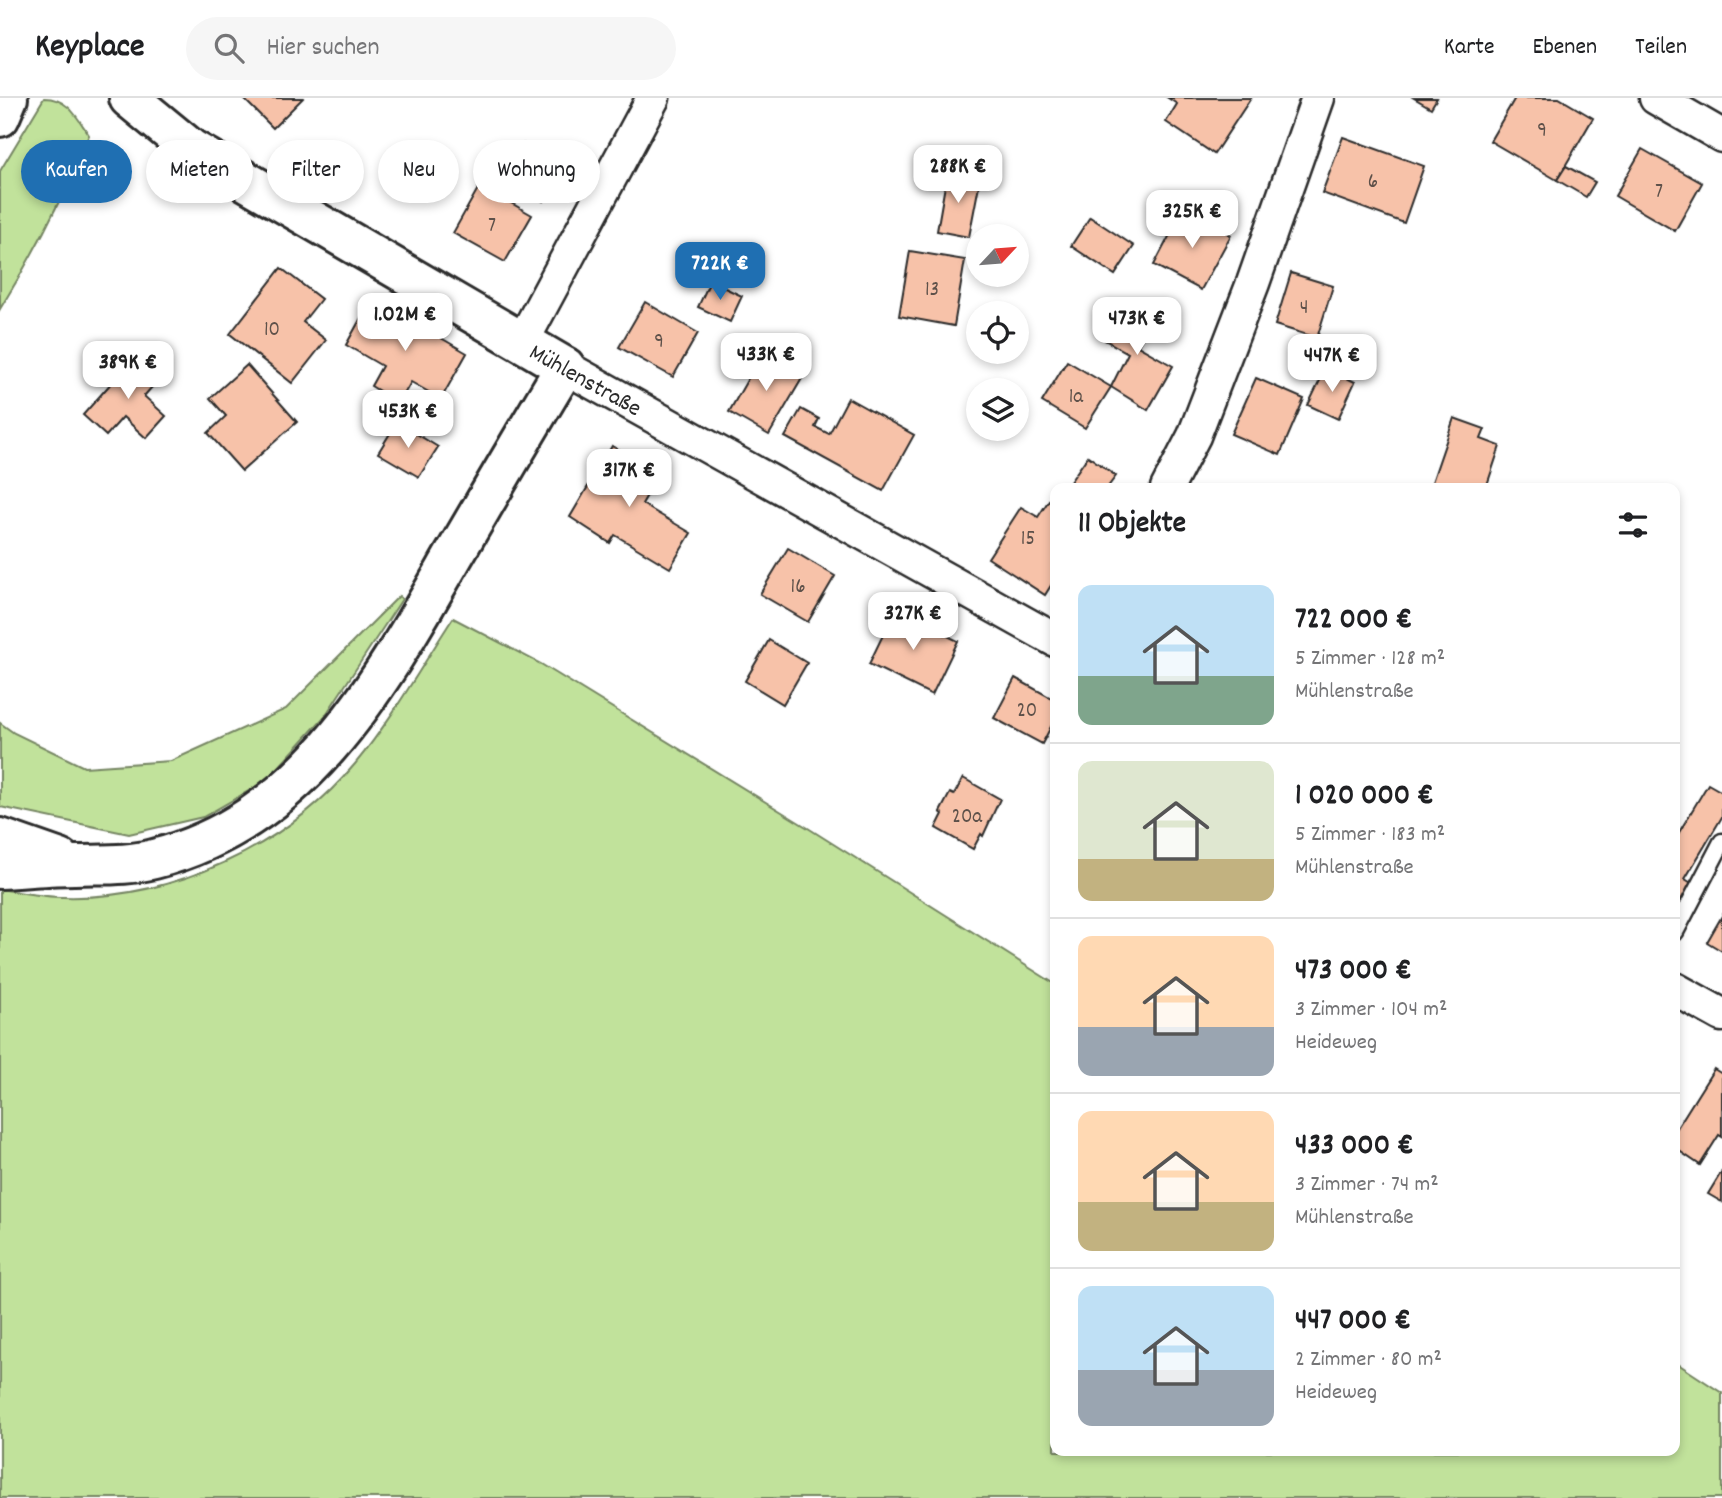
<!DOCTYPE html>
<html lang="de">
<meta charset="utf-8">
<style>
body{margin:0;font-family:Dekko,sans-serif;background:#f6f6f6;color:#202124;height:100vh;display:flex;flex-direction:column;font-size:26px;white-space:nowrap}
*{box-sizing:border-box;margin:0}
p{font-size:23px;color:#757577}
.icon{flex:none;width:38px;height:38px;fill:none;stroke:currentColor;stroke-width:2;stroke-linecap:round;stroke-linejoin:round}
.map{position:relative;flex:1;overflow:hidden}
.drawer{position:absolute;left:1050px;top:385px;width:630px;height:973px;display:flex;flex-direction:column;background:#fff;border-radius:14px;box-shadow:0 4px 10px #0003}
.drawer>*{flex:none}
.hud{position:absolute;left:21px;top:42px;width:665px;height:63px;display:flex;gap:14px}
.needle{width:46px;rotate:64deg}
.controls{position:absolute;left:966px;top:126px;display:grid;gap:14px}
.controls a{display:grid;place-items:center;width:63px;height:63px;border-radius:50%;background:#fff;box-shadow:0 4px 10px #0003;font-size:35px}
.price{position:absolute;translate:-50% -60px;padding:0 16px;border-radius:14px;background:#fff;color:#222;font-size:23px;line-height:46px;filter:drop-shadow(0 2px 4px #0008)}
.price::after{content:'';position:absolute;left:50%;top:42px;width:21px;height:16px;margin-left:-10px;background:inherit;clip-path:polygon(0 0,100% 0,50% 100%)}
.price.selected{background:#1f6fb2;color:#fff}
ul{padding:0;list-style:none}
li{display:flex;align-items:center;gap:21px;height:175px;padding:0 28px}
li+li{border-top:2px solid #e0e0e0}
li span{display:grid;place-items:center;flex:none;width:196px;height:140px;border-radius:14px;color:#555}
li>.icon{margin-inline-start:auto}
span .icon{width:84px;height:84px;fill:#fffc;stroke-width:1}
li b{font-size:30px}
h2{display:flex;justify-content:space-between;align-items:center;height:84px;padding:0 28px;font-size:30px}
.chip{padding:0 24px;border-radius:32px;background:#fff;box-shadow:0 4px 10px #0003;font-size:24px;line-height:63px}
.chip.selected{background:#1f6fb2;color:#fff}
header{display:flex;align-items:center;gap:42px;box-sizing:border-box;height:98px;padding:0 35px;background:#fff;border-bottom:2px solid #e0e0e0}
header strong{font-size:33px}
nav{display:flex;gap:38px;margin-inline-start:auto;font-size:24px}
.search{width:490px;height:63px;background:#f6f6f6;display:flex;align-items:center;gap:18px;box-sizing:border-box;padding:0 24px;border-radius:38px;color:#757577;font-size:26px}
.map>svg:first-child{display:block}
</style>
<header>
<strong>Keyplace</strong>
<div class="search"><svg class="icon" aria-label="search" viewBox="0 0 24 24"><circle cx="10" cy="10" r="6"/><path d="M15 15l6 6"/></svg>Hier suchen</div>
<nav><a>Karte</a><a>Ebenen</a><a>Teilen</a></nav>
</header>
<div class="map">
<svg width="1722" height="1400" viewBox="0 0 1722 1400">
<rect width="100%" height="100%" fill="#fff"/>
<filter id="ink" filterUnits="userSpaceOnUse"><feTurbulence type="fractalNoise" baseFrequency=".0143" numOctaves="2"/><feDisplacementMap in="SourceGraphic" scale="14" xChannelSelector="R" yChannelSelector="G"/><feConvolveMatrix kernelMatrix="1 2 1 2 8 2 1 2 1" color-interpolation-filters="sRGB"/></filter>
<g filter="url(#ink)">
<!-- green -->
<g fill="#c1e29b" stroke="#768663" stroke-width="2">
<path d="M44 0C68 0 77 19 89 37 64 97 34 156 0 211V73Z"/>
<path d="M399 498 402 501 325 618 266 683 203 719 129 736 0 709V625L14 635 84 669 171 663 286 611Z"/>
<path d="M453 520 541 566 808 730 1055 886V1353H1675V1264L1722 1295V1400H0V791C21 794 42 799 63 799 171 802 286 749 355 666 392 621 421 569 453 520Z"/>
</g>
<!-- building -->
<g fill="#f7c2a9" stroke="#2b2b2b" stroke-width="2">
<path d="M243 0H303L273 30Z"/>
<path d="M1168 0H1251L1214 56 1166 24 1177 6Z"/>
<path d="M1414 0H1437L1431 10Z"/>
<path d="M1515 0H1559L1593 20 1557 82 1490 43Z"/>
<path d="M1343 39 1424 68 1404 125 1322 95Z"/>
<path d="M524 46 563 71 543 103 504 78Z"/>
<path d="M1642 51 1702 85 1675 133 1615 98Z"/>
<path d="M1566 68 1595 84 1586 99 1557 82Z"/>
<path d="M947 76 980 82 969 139 937 133Z"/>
<path d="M480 87 532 117 505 164 453 135Z"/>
<path d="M1183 112 1231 137 1201 192 1154 167Z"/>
<path d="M1090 119 1134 148 1115 177 1071 148Z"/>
<path d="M910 153 965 162 954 228 899 218Z"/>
<path d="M281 170 321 201 303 224 326 242 292 285 230 236Z"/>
<path d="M1291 175 1333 188 1317 240 1275 227Z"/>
<path d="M710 183 742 198 730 224 698 209Z"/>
<path d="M372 200 467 255 441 301 411 284 399 305 371 288 382 268 346 247Z"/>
<path d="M1128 201 1155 216 1138 248 1173 268 1148 312 1111 289 1128 255 1105 242Z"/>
<path d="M645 204 698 235 673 279 619 249Z"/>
<path d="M763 254 804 277 769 337 729 314Z"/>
<path d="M136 257 161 279 144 298 166 318 146 340 123 319 106 338 83 317Z"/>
<path d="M1067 263 1111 289 1085 330 1042 304Z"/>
<path d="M247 267 297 324 242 373 208 335 226 318 210 300Z"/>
<path d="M1326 270 1355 284 1338 321 1308 307Z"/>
<path d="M1256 280 1304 301 1280 357 1231 336Z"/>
<path d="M848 300 914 337 883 393 785 339 801 311 819 321 815 329 829 336Z"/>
<path d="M1454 320 1485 331 1481 341 1500 348 1486 390H1439L1431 387Z"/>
<path d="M397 324 438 349 419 379 378 355Z"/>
<path d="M612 348 659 377 642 406 691 435 670 470 615 437 610 445 570 419Z"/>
<path d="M1088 358 1116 378 1107 390H1079L1070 384Z"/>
<path d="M1049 402 1055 406V481L1045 497 988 460 1021 409 1038 419Z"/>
<path d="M788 450 835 478 808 524 760 496Z"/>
<path d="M895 512 958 543 932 597 869 566Z"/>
<path d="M769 542 807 565 783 606 745 583Z"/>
<path d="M1015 580 1055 602V621L1042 646 994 620Z"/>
<path d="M963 680 1000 701 983 738 981 736 973 751 936 730 943 716 940 714 950 695 954 697Z"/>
<path d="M1708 686 1722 694V719L1685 781 1693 786 1675 817V741Z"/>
<path d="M1722 818V853L1707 844Z"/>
<path d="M1714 971 1722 976V1039L1719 1037 1700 1067 1675 1050V1033Z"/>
<path d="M1722 1073V1104L1708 1096Z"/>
</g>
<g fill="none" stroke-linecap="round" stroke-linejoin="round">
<defs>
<path id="service" d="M1675 834 1722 744"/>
<g id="minor">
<path d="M1656 0 1722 38"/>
<path d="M521 246 653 0"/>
<path d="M565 269 1055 542"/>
<path d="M1167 390 1194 338 1253 185 1318 0"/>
<path d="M1675 891 1722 917"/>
</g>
<path id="tertiary" d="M129 0 191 51 565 269"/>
<g id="trunk">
<path d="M0 19 8 0"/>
<path d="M0 740 60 761"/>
<path d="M0 771C25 770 50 767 74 767 101 766 127 768 154 761 307 722 381 584 454 457 491 394 527 332 565 269"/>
</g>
</defs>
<!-- service casing -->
<use href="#service" stroke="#2b2b2b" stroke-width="21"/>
<!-- minor casing -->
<use href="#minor" stroke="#2b2b2b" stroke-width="37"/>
<!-- tertiary casing -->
<use href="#tertiary" stroke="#2b2b2b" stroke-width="44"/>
<!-- trunk casing -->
<use href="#trunk" stroke="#2b2b2b" stroke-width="44"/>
<!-- service -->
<use href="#service" stroke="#fff" stroke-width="16"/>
<!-- minor -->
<use href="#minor" stroke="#fff" stroke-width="32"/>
<!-- tertiary -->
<use href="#tertiary" stroke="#fff" stroke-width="38"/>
<!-- trunk -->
<use href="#trunk" stroke="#fff" stroke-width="38"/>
</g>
</g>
<g text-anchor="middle" stroke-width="7" stroke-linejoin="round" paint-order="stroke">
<!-- number labels -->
<g font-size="21" fill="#5e514a">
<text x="1542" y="38">9</text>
<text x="1373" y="89">6</text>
<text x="1659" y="99">7</text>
<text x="492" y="133">7</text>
<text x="932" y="197">13</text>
<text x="1304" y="215">4</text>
<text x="272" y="237">10</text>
<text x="659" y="249">9</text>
<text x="1076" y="304">1a</text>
<text x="1028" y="446">15</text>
<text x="798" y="494">16</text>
<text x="1027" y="618">20</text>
<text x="967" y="724">20a</text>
</g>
<!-- street labels -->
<g font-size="24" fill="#2b2b2b" stroke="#fff">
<text transform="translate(586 281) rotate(29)" y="8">Mühlenstraße</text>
</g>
</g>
</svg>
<div class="controls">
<a><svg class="needle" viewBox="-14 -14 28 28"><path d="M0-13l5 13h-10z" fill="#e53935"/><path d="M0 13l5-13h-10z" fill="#757577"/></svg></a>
<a><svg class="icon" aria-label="locate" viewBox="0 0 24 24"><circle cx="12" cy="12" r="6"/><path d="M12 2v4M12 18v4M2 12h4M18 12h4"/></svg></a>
<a><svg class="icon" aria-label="layers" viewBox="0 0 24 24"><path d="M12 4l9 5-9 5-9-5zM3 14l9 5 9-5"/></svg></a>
</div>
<b class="price" style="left:958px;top:107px">288K €</b>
<b class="price" style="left:1192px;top:152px">325K €</b>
<b class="price selected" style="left:720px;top:204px">722K €</b>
<b class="price" style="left:405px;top:255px">1.02M €</b>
<b class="price" style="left:1137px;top:259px">473K €</b>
<b class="price" style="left:766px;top:295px">433K €</b>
<b class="price" style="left:1332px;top:296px">447K €</b>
<b class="price" style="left:128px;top:303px">389K €</b>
<b class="price" style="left:408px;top:352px">453K €</b>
<b class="price" style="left:629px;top:411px">317K €</b>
<b class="price" style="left:913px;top:554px">327K €</b>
<div class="hud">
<a class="chip selected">Kaufen</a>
<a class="chip">Mieten</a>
<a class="chip">Filter</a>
<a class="chip">Neu</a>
<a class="chip">Wohnung</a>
</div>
<section class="drawer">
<h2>11 Objekte<svg class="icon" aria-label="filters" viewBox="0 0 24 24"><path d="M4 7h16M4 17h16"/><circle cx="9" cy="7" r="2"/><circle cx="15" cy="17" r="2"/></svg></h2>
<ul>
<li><span style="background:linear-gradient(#bfe0f5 65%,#7fa58c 0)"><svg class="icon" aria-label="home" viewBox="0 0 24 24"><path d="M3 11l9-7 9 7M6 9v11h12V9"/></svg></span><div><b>722 000 €</b><p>5 Zimmer · 128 m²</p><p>Mühlenstraße</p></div></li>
<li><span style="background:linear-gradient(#dfe7d0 70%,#c2b280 0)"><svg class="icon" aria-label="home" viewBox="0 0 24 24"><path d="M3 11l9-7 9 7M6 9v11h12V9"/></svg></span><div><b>1 020 000 €</b><p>5 Zimmer · 183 m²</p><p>Mühlenstraße</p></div></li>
<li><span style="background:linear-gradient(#ffd9b3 65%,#9aa5b1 0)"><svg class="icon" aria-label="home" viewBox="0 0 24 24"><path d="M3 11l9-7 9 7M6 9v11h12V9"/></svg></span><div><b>473 000 €</b><p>3 Zimmer · 104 m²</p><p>Heideweg</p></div></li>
<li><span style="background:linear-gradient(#ffd9b3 65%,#c2b280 0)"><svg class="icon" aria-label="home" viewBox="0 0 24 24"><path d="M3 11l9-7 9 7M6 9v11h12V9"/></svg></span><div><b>433 000 €</b><p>3 Zimmer · 74 m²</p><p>Mühlenstraße</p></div></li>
<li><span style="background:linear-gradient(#bfe0f5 60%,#9aa5b1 0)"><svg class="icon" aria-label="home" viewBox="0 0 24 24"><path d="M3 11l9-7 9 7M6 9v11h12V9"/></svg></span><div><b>447 000 €</b><p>2 Zimmer · 80 m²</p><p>Heideweg</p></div></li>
</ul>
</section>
</div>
